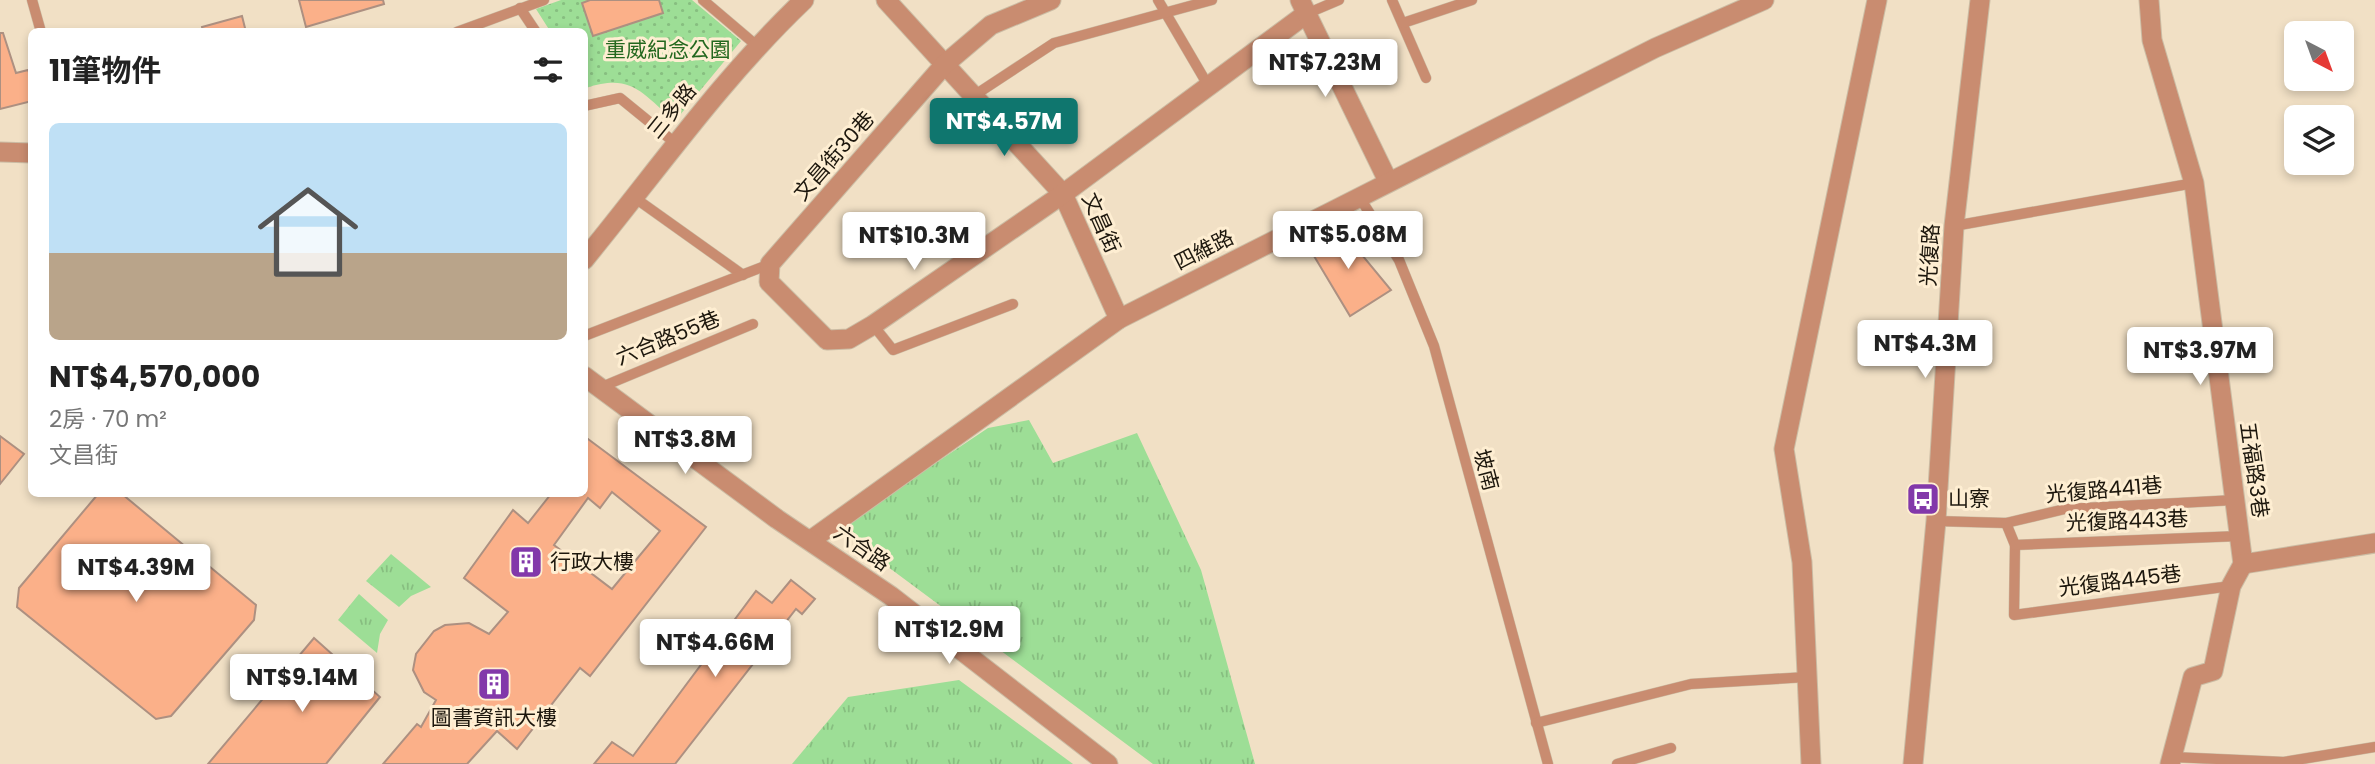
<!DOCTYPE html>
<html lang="zh-TW">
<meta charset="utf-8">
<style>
body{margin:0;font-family:Poppins,"Noto Sans TC",sans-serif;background:#f2f2f2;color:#222;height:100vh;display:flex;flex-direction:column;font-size:26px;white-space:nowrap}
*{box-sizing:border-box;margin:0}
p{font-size:23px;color:#767676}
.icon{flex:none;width:38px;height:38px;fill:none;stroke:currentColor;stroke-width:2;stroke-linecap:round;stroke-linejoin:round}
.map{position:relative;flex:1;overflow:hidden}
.panel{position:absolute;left:28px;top:28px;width:560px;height:469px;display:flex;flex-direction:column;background:#fff;border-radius:10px;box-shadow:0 4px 10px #0003}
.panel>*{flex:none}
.needle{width:46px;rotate:139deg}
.tools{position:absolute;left:2284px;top:21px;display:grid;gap:14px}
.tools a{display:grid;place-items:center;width:70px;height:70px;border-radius:10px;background:#fff;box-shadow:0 4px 10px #0003;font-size:35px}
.price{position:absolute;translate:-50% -60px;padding:0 16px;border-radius:7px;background:#fff;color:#222;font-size:23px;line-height:46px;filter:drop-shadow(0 2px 4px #0008)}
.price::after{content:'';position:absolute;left:50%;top:42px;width:21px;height:16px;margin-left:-10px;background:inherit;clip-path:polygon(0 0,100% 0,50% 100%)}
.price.active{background:#0f766e;color:#fff}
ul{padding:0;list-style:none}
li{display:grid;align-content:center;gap:14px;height:371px;padding:0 21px}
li+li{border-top:2px solid #e0e0e0}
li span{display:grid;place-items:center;height:217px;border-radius:10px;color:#555}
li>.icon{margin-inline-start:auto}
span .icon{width:126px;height:126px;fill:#fffc;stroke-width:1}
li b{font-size:30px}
h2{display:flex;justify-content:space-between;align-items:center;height:84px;padding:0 21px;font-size:30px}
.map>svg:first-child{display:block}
</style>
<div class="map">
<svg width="2375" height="764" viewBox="0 0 2375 764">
<defs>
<pattern id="grass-tufts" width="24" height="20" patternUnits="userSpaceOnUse" patternTransform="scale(1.75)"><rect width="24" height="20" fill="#9dde96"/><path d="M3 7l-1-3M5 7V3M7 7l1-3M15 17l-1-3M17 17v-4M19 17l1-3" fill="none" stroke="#87be80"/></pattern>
<pattern id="park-dots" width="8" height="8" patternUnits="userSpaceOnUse" patternTransform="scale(1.75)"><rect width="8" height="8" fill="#9dde96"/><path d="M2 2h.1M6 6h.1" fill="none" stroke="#87be80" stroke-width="1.8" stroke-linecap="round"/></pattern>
</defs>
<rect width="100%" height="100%" fill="#f1e0c5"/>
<!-- grass -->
<g fill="url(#grass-tufts)">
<path d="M1029 420 1053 463 1137 433 1201 570 1255 764H1153L837 529 988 428Z"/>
<path d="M391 554 431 587 411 596 399 607 366 581Z"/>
<path d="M359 594 388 620 380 634 377 653 338 620Z"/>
<path d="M959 680 1073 764H792L848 697Z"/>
</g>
<!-- park -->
<path fill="url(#park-dots)" d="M561 0H692L741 41 675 121C641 93 632 73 586 88L584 32 550 31 536 9Z"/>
<!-- building -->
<g fill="#fbb089" stroke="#ad9081" stroke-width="2" fill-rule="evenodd">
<path d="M299 0H383L384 4 306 27Z"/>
<path d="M590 0H659L663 13 593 36 582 3Z"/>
<path d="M242 16 246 32H203L202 27Z"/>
<path d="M0 33H3L16 73 28 70 32 80V101L0 109Z"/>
<path d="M1338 226 1391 290 1350 316 1308 246Z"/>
<path d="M0 436 24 454 0 484Z"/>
<path d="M584 436 706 527 590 676 580 668 517 749 497 731 467 764H383L417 724 421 727 436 700 424 692 413 670 416 654 434 631 445 625 469 623 489 634 508 612 464 578 513 510 528 523 551 494H584ZM612 492 660 531 612 589 554 545 588 498 600 508Z"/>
<path d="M98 494H122L256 605 254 620 171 716 156 719 17 607 19 588Z"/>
<path d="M791 580 815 599 802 614 796 609 675 764H594L612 742 633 756 756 591 772 603Z"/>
<path d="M314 638 380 697 326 764H208Z"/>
</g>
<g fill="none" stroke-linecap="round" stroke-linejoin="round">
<defs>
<g id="service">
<path d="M32 0 41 32"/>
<path d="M703 0 756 45"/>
<path d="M1158 0 1209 87"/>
<path d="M1392 0 1426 78"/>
<path d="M520 8 536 32"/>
<path d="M1306 14 1339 0"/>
<path d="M1403 23 1472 0"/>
<path d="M457 32 544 0"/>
<path d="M975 95 1054 43 1212 0"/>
<path d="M584 106 620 98 674 142"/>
<path d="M635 198 743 275"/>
<path d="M1360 198 1399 260 1434 346 1548 764"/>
<path d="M1954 226 2194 183"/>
<path d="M873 325 893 350 1013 304"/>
<path d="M584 336 770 264"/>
<path d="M599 388 753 324"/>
<path d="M1936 521 2006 523 2065 509 2235 500"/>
<path d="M2006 523 2015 545 2014 615 2231 586"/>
<path d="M2015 545 2240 536"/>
<path d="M1536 723 1691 684 1807 677"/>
<path d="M2172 757 2284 762 2375 747"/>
<path d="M1617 764 1671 748"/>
</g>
<g id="minor">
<path d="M886 0 1063 194 1119 319"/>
<path d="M1051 0 991 25 945 64 770 264 769 282 827 340 849 339 873 325 1063 194 1306 14"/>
<path d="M1300 0 1388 181"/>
<path d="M2149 0 2152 40 2194 183 2243 564 2231 586 2213 671 2193 677 2170 764"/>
<path d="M811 540 1119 319 1655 48 1764 0"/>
<path d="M2243 564 2375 543"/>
<path d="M1811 764 1802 562 1784 449 1877 0"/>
</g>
<g id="tertiary">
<path d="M0 152 32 153"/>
<path d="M584 260C657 171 721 79 804 0"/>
<path d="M584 376 777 519 891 596 1108 764"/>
<path d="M1913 764 1936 521 1954 226 1980 0"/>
</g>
</defs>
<!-- service casing -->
<use href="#service" stroke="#cbbca4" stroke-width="11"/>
<!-- minor casing -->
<use href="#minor" stroke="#cbbca4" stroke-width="21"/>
<!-- tertiary casing -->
<use href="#tertiary" stroke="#cbbca4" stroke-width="21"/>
<!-- service -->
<use href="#service" stroke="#c98c70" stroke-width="10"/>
<!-- minor -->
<use href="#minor" stroke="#c98c70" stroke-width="19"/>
<!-- tertiary -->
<use href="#tertiary" stroke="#c98c70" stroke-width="19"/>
</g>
<!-- icons -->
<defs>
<symbol id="bus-square" viewBox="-11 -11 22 22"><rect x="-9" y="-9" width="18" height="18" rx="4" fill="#8238aa" stroke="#feeed2"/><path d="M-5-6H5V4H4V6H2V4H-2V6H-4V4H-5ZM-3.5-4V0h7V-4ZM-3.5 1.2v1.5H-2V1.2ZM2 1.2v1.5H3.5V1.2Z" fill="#fff"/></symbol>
<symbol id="building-square" viewBox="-11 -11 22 22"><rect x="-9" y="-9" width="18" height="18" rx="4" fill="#8238aa" stroke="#feeed2"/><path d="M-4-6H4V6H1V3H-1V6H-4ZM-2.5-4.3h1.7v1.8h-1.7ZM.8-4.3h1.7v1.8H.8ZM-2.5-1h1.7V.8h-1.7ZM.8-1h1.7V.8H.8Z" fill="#fff"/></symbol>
</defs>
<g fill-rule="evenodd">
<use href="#bus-square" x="1904" y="480" width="38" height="38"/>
<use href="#building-square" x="507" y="543" width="38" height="38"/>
<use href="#building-square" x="475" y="665" width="38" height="38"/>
</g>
<g text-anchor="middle" stroke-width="6" stroke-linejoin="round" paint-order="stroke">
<!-- park labels -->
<g font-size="21" fill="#24681f" stroke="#feeed2">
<text x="668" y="57">重威紀念公園</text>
</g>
<!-- street labels -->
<g font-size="21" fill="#1d170d" stroke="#feeed2">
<text transform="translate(672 111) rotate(-51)" y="7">三多路</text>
<text transform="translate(834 156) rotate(-49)" y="7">文昌街30巷</text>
<text transform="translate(1101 223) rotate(66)" y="7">文昌街</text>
<text transform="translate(1204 250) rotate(-27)" y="7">四維路</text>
<text transform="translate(1930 255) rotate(-87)" y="7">光復路</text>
<text transform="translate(668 338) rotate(-22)" y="7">六合路55巷</text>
<text transform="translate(1486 470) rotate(75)" y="7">坡南</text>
<text transform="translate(2254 470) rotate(82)" y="7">五福路3巷</text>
<text transform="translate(2104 490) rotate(-5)" y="7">光復路441巷</text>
<text transform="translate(2127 521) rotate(-2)" y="7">光復路443巷</text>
<text transform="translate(862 548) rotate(35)" y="7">六合路</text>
<text transform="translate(2120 581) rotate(-7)" y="7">光復路445巷</text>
</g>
<!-- poi labels -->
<g font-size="21" fill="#1d170d" stroke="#feeed2" text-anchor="start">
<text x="1948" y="506">山寮</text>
<text x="550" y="569">行政大樓</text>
<text x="494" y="725" text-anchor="middle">圖書資訊大樓</text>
</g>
</g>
</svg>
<div class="tools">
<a><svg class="needle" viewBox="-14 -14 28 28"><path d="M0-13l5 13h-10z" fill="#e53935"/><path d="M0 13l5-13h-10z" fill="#767676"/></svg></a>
<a><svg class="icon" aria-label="layers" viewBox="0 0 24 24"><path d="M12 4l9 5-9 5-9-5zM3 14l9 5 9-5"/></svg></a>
</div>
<b class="price" style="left:1325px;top:99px">NT$7.23M</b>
<b class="price active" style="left:1004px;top:158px">NT$4.57M</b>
<b class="price" style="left:1348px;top:271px">NT$5.08M</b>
<b class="price" style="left:914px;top:272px">NT$10.3M</b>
<b class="price" style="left:1925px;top:380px">NT$4.3M</b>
<b class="price" style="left:2200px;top:387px">NT$3.97M</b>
<b class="price" style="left:685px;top:476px">NT$3.8M</b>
<b class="price" style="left:136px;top:604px">NT$4.39M</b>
<b class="price" style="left:949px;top:666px">NT$12.9M</b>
<b class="price" style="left:715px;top:679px">NT$4.66M</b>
<b class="price" style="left:302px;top:714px">NT$9.14M</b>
<section class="panel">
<h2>11筆物件<svg class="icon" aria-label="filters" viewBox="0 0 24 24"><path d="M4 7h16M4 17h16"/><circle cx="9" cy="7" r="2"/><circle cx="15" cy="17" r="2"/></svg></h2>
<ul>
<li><span style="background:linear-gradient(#bfe0f5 60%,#b9a48a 0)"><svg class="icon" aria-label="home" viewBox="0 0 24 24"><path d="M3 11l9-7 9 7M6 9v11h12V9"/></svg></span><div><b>NT$4,570,000</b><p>2房 · 70 m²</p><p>文昌街</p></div></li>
</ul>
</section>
</div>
